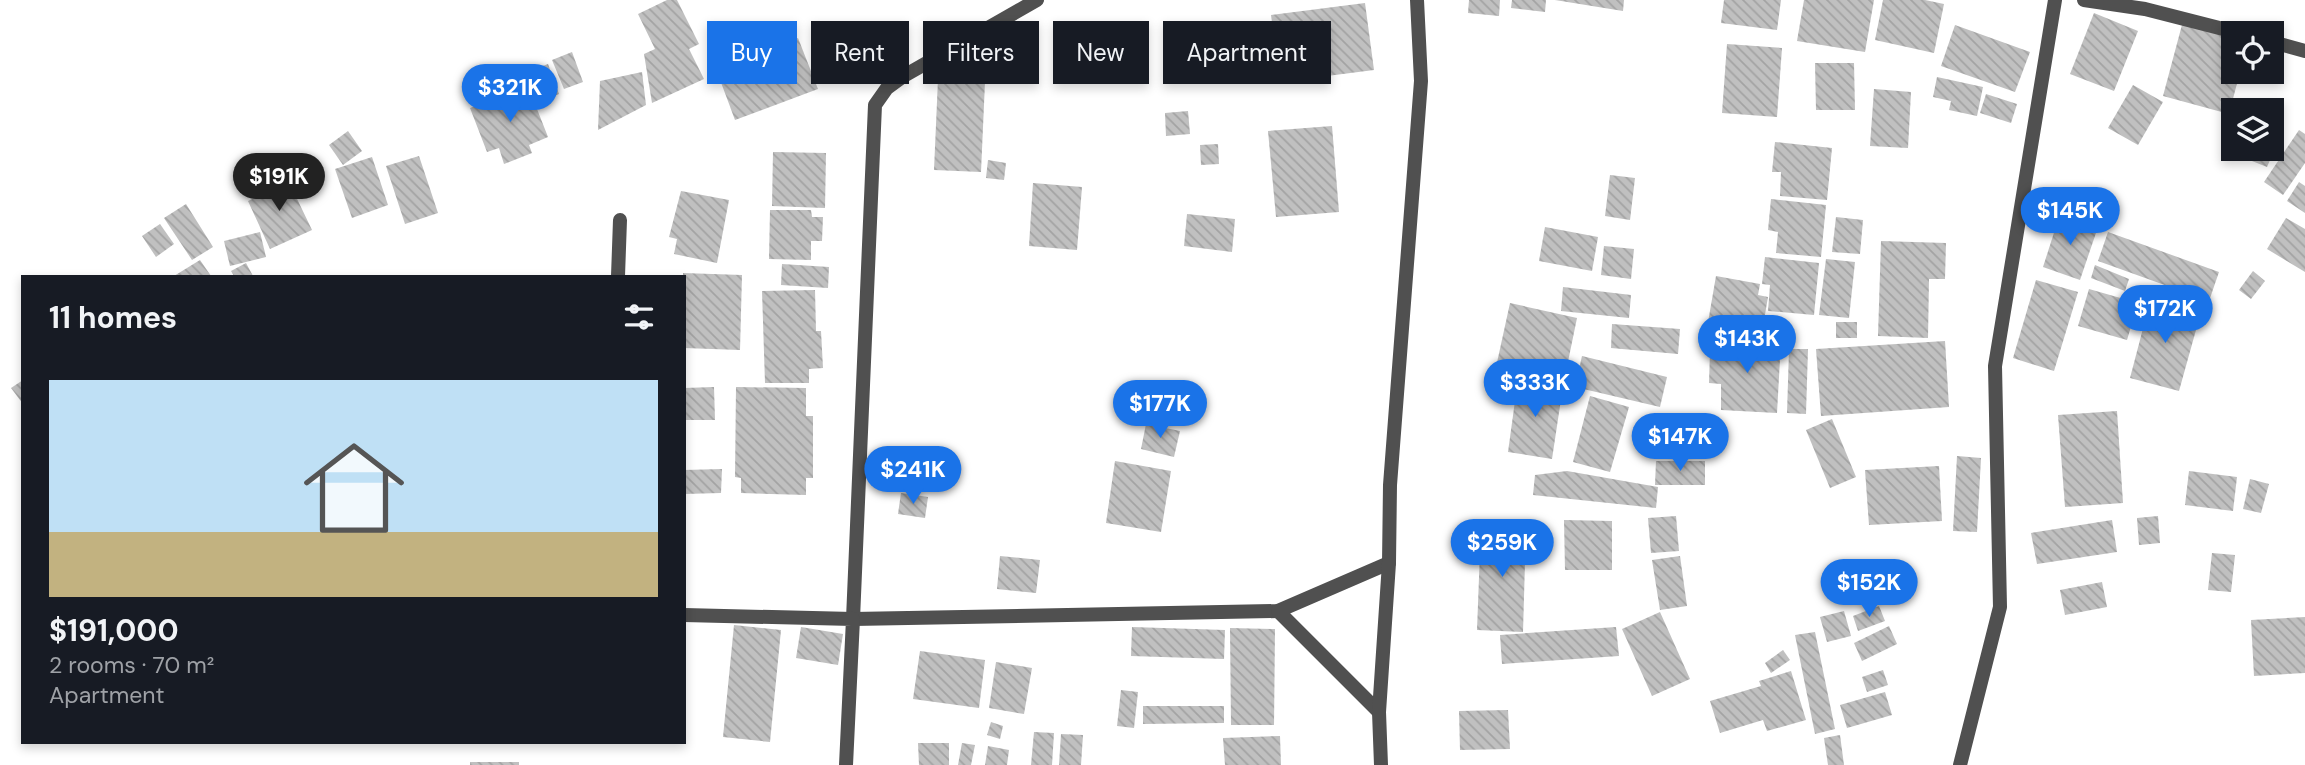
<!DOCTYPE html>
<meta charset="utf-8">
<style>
body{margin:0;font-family:"DM Sans",sans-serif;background:#20242c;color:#f1f3f6;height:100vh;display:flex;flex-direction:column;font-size:26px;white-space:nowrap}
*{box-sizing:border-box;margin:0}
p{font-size:23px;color:#9ea1a6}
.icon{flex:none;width:38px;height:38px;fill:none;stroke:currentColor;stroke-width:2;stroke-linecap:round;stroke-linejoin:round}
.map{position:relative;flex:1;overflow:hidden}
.sheet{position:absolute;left:21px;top:275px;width:665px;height:469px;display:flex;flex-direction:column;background:#171b24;border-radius:0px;box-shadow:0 4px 10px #0003}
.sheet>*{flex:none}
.hud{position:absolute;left:707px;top:21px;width:665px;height:63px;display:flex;gap:14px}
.tools{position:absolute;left:2221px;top:21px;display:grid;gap:14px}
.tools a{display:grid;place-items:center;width:63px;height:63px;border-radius:0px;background:#171b24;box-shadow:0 4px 10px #0003;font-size:35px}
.price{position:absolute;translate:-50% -60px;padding:0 16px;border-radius:24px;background:#1a73e8;color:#fff;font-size:23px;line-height:46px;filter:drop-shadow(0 2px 4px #0008)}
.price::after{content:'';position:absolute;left:50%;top:42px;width:21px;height:16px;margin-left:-10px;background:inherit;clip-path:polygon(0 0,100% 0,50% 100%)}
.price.current{background:#222;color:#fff}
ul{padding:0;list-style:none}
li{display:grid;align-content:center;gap:14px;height:371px;padding:0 28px}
li span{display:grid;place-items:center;height:217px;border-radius:0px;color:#555}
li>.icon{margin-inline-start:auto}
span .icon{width:126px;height:126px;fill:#fffc;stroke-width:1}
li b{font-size:30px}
h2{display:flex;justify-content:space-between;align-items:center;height:84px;padding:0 28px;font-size:30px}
.tag{padding:0 24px;border-radius:0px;background:#171b24;box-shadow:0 4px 10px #0003;font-size:24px;line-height:63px}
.tag.current{background:#1a73e8;color:#fff}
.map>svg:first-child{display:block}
</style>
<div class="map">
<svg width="2305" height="765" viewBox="0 0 2305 765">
<defs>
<pattern id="building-back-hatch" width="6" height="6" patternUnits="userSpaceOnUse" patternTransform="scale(1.75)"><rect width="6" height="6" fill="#c0c0c0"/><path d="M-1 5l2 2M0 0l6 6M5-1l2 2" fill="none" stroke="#a3a3a3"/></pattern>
</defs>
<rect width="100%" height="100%" fill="#fff"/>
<!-- building -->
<g fill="url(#building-back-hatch)">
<path d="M667 0H677L699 44 689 49 704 79 652 103 644 54 655 49 638 14Z"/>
<path d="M1469 0H1500L1499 16 1468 13Z"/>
<path d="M1512 0H1546L1545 12 1511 8Z"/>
<path d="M1555 0H1624L1623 11Z"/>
<path d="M1724 0H1781L1777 30 1721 23Z"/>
<path d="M1804 0H1874L1865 52 1797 41Z"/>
<path d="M1883 0H1925L1944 4 1934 53 1875 40Z"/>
<path d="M1365 3 1374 70 1280 82 1271 15Z"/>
<path d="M2094 13 2138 31 2114 91 2070 74Z"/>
<path d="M2183 21 2233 35V72H2240L2229 114 2163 96Z"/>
<path d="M1955 25 2030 52 2015 92 1941 66Z"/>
<path d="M798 38 818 89 735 120 716 69Z"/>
<path d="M1727 44 1782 48 1777 117 1722 113Z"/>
<path d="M572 52 583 82 564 89 552 60Z"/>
<path d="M1815 63H1854L1855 110H1816Z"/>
<path d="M548 64 559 94 545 99 535 69Z"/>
<path d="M642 72 646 105 598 130 600 81Z"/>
<path d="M1937 77 1983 87 1977 116 1949 110 1951 101 1933 97Z"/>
<path d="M938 79 985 82 981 172 934 170Z"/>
<path d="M2133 85 2163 102 2138 145 2108 128Z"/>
<path d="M528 86 548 137 529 145 532 153 504 164 499 148 487 152 470 108Z"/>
<path d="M1874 89 1911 92 1908 148 1870 146Z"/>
<path d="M1986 94 2017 104 2011 123 1980 113Z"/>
<path d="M1188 111 1190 134 1166 136 1165 113Z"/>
<path d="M2272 125 2283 130 2267 167 2247 159 2251 149H2272Z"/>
<path d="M1332 126 1339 212 1276 217 1268 131Z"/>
<path d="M2299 130 2305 134V163L2283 195 2264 182Z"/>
<path d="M348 131 362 151 343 165 329 145Z"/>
<path d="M1775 142 1832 148 1827 200 1780 196 1781 172H1772Z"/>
<path d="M1218 144 1219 164 1201 165 1200 145Z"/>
<path d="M773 152 826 153 825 208 772 206Z"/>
<path d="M419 156 438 213 405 224 386 166Z"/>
<path d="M372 157 388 205 352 218 335 169Z"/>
<path d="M988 160 1006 163 1004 180 986 178Z"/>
<path d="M1610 175 1635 178 1630 220 1605 216Z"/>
<path d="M287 178 312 230 270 249 248 201 259 196 255 186 270 179 273 185Z"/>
<path d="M2299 182 2305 186V213L2287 201Z"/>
<path d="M1033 183 1082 187 1077 250 1029 246Z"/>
<path d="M681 191 729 200 717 263 674 254 677 239 669 237Z"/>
<path d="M1771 199 1826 205 1821 257 1776 253 1778 232 1768 230Z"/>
<path d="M186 204 213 247 192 260 164 218Z"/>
<path d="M770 210H811L812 217H823L822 241H811V260L769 259Z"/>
<path d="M1187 214 1235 219 1232 252 1184 246Z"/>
<path d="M2060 214 2098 227 2080 280 2043 267Z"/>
<path d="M1836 217 1863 220 1860 254 1832 252Z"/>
<path d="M2286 218 2305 229V272L2267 249Z"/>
<path d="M160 224 174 244 156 257 142 236Z"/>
<path d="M1545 227 1598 237 1592 271 1539 261Z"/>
<path d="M260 232 266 257 230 266 224 241Z"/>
<path d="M2108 232 2219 272 2209 301 2098 261Z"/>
<path d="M1881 241 1946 243 1945 279H1929L1928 338 1878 336Z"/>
<path d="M1604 246 1634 249 1631 279 1601 275Z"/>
<path d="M1765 257 1819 263 1814 315 1768 311 1770 285 1762 284Z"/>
<path d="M1826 259 1855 262 1849 318 1819 315Z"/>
<path d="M200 260 211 276H174Z"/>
<path d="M246 263 253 276H234L231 271Z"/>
<path d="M782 264 829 267 828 288 781 285Z"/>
<path d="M2095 265 2129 279 2125 291 2091 278Z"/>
<path d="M2253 271 2265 281 2251 299 2239 290Z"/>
<path d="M683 273 742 275 740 350 684 348Z"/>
<path d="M1716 276 1760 284 1758 295 1768 297 1761 338 1707 328Z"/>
<path d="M2036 280 2078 292 2054 371 2013 358Z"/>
<path d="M1563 287 1631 295 1629 318 1561 311Z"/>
<path d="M2089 289 2138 303 2127 340 2078 326Z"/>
<path d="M815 290 816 331H821L823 368 809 369V383H765L762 291Z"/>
<path d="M2151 298 2201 312 2179 391 2130 378Z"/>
<path d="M1510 303 1577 318 1564 381 1496 367Z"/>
<rect x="1836" y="322" width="21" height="16"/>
<path d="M1612 324 1680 329 1678 354 1611 348Z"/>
<path d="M1724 338 1781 341 1777 413 1721 410V384L1709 383 1710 351 1724 352Z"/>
<path d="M1945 341 1949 407 1821 416 1816 349Z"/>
<path d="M1789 349H1808L1806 414 1787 413Z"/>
<path d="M1582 356 1667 377 1660 407 1575 387Z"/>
<path d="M1518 379 1563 386 1552 459 1508 452Z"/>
<path d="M23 380V404L11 388Z"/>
<path d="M714 387 715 420H684V388Z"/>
<path d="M736 387 806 388V416H813V478H806V495L741 493V478L735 477Z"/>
<path d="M1590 396 1629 407 1610 472 1573 462Z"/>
<path d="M2117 411 2123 503 2065 507 2058 415Z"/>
<path d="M1832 419 1856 477 1830 488 1806 430Z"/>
<path d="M1146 424 1180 431 1174 457 1141 449Z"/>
<path d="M1957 456 1981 458 1977 532 1953 531Z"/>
<path d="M1115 461 1171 471 1161 532 1106 523Z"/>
<path d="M1656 461H1705V485H1655Z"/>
<path d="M1939 466 1942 521 1869 525 1865 470Z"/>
<path d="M722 469 721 493 684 494V470Z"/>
<path d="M1567 471 1658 487 1656 508 1533 495 1535 475Z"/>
<path d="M2189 471 2237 477 2233 511 2185 505Z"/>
<path d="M2250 479 2269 484 2261 513 2243 509Z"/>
<path d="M901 493 928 497 925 518 898 514Z"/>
<path d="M1676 516 1679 551 1651 553 1648 518Z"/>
<path d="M2158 516 2160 543 2139 545 2137 518Z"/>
<path d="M1564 520 1612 521V570H1565Z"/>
<path d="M2112 520 2117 552 2037 564 2031 533Z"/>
<path d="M1481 525 1526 527 1523 632 1477 630Z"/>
<path d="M2212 553 2235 555 2231 592 2208 590Z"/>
<path d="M1000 556 1040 560 1036 593 997 589Z"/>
<path d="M1680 556 1687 606 1660 610 1652 560Z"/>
<path d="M2102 582 2107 607 2065 615 2060 590Z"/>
<path d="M1879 606 1885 621 1858 631 1853 616Z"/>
<path d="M1844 611 1851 636 1827 642 1820 617Z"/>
<path d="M1660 612 1690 679 1652 696 1622 629Z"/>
<path d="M2305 617V673L2254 676 2251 620Z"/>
<path d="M734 625 781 630 770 742 723 737Z"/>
<path d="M1889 626 1897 644 1862 661 1854 643Z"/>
<path d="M801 627 843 634 838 665 796 658Z"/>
<path d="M1132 627 1225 630 1224 659 1131 656Z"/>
<path d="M1616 627 1619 656 1502 664 1500 635Z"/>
<path d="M1230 628 1275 629 1274 725H1231Z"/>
<path d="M1815 632 1835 729 1815 734 1795 635Z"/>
<path d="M1783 650 1790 660 1771 673 1765 663Z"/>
<path d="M920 651 985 660 979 708 913 699Z"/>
<path d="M996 662 1032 668 1024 714 989 708Z"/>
<path d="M1883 670 1888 685 1867 692 1862 677Z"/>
<path d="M1791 671 1806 720 1767 731 1763 720 1720 733 1710 701 1761 686 1759 681Z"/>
<path d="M1121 690 1138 692 1134 728 1117 726Z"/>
<path d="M1885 692 1892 715 1847 728 1840 705Z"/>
<path d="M1143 706H1224V723L1143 724Z"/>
<path d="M1508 710 1510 749 1460 750 1459 711Z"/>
<path d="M991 722 1003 726 1000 739 987 735Z"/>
<path d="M1034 732 1054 733 1052 765H1031Z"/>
<path d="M1061 734 1083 735 1081 765H1059Z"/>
<path d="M1840 735 1844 765H1828L1824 738Z"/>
<path d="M1280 736 1281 765H1225L1223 738Z"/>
<path d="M918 743H949V765H919Z"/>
<path d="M962 743 975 745 971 765H958Z"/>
<path d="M988 746 1009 750 1007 765H985Z"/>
<rect x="470" y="762" width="49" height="3"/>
</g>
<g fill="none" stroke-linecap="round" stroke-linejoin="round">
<!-- minor -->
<g stroke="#505050" stroke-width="14">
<path d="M1037 0 902 77 887 88 875 105 853 619 1278 611 1389 563"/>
<path d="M2084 0 2145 9 2239 33"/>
<path d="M2272 42 2305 51"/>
<path d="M618 276 620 220"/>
<path d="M1278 611 1379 712"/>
<path d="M684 615 853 619 846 765"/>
<path d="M1381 765 1379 712 1389 563 1390 485 1421 81 1417 0"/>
<path d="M1960 765 2000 607 1995 366 2055 0"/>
</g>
</g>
</svg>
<div class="tools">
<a><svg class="icon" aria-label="locate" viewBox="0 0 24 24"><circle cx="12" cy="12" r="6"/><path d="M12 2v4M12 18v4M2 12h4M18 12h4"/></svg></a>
<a><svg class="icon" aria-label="layers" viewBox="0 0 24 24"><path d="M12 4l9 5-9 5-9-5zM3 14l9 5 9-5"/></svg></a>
</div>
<b class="price" style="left:510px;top:124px">$321K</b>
<b class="price current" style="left:279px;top:213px">$191K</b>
<b class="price" style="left:2070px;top:247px">$145K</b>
<b class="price" style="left:2165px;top:345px">$172K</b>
<b class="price" style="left:1747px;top:375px">$143K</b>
<b class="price" style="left:1535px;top:419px">$333K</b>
<b class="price" style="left:1160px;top:440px">$177K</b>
<b class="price" style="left:1680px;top:473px">$147K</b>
<b class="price" style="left:913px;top:506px">$241K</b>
<b class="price" style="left:1502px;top:579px">$259K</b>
<b class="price" style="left:1869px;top:619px">$152K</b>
<div class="hud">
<a class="tag current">Buy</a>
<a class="tag">Rent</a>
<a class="tag">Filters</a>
<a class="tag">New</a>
<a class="tag">Apartment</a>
</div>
<section class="sheet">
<h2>11 homes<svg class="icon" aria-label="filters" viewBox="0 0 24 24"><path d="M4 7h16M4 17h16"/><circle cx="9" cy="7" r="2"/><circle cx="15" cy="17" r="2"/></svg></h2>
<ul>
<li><span style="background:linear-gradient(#bfe0f5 70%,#c2b280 0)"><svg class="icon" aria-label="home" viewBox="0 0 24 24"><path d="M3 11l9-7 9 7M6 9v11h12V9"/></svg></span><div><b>$191,000</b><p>2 rooms · 70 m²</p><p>Apartment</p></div></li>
</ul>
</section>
</div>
